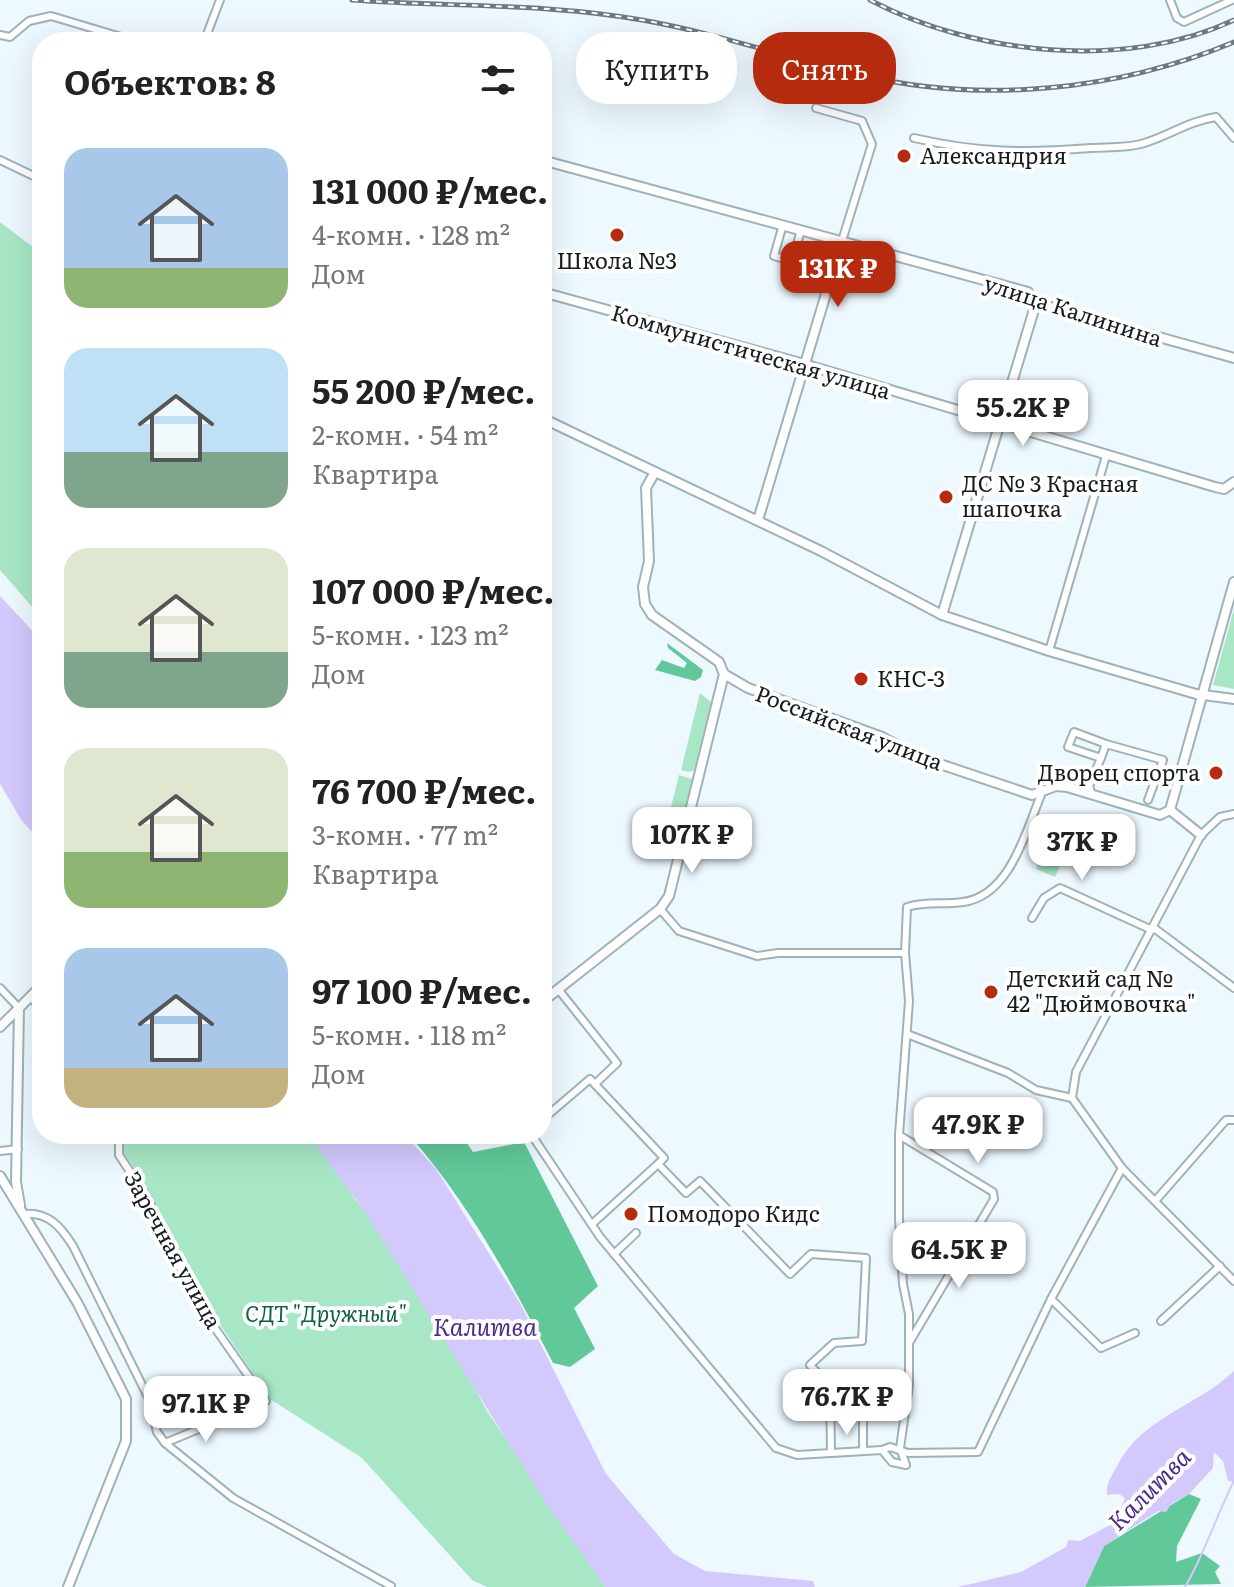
<!DOCTYPE html>
<html lang="ru">
<meta charset="utf-8">
<style>
body{margin:0;font-family:Literata,serif;background:#f2f2f2;color:#222;height:100vh;display:flex;flex-direction:column;font-size:30px;white-space:nowrap}
*{box-sizing:border-box;margin:0}
p{font-size:26px;color:#767676}
.icon{flex:none;width:44px;height:44px;fill:none;stroke:currentColor;stroke-width:2;stroke-linecap:round;stroke-linejoin:round}
.map{position:relative;flex:1;overflow:hidden}
.panel{position:absolute;left:32px;top:32px;width:520px;height:1112px;display:flex;flex-direction:column;background:#fff;border-radius:32px;box-shadow:0 8px 32px #0002}
.panel>*{flex:none}
.banner{position:absolute;left:576px;top:32px;width:538px;height:72px;display:flex;gap:16px}
.price{position:absolute;translate:-50% -68px;padding:0 18px;border-radius:16px;background:#fff;color:#222;font-size:26px;line-height:52px;filter:drop-shadow(0 2px 4px #0008)}
.price::after{content:'';position:absolute;left:50%;top:48px;width:24px;height:18px;margin-left:-12px;background:inherit;clip-path:polygon(0 0,100% 0,50% 100%)}
.price.selected{background:#b62b0d;color:#fff}
ul{padding:0;list-style:none}
li{display:flex;align-items:center;gap:24px;height:200px;padding:0 32px}
li span{display:grid;place-items:center;flex:none;width:224px;height:160px;border-radius:24px;color:#555}
li>.icon{margin-inline-start:auto}
span .icon{width:96px;height:96px;fill:#fffc;stroke-width:1}
li b{font-size:34px}
h2{display:flex;justify-content:space-between;align-items:center;height:96px;padding:0 32px;font-size:34px}
.chip{padding:0 28px;border-radius:32px;background:#fff;box-shadow:0 8px 32px #0002;font-size:28px;line-height:72px}
.chip.selected{background:#b62b0d;color:#fff}
.map>svg:first-child{display:block}
</style>
<div class="map">
<svg width="1234" height="1587" viewBox="0 0 1234 1587">
<rect width="100%" height="100%" fill="#edf9ff"/>
<!-- green -->
<g fill="#a8e7c6">
<path d="M0 222 42 254V618L0 570Z"/>
<path d="M1234 609V689L1213 685Z"/>
<path d="M700 693 711 702 694 770 689 772 681 770Z"/>
<path d="M679 775 692 779 679 831 666 827Z"/>
<path d="M1055 822 1075 831 1055 877 1036 869Z"/>
<path d="M119 1134H315L354 1198 407 1265 487 1411 605 1587H487L472 1580 362 1458 270 1399 201 1296 140 1176 118 1145Z"/>
</g>
<!-- forest -->
<g fill="#61c999">
<path d="M667 643 703 670 701 677 695 681 655 670 662 660 684 668 687 663 668 648Z"/>
<path d="M408 1134H461L473 1152 524 1142 598 1286 574 1308 595 1349 570 1367 553 1363C512 1283 468 1201 408 1134Z"/>
<path d="M1189 1494 1201 1499 1177 1546 1176 1562 1202 1553 1220 1566 1215 1572 1221 1584 1085 1587 1104 1546Z"/>
</g>
<!-- water -->
<g fill="#d3c9fd">
<path d="M0 596 42 641V843L22 821 0 784Z"/>
<path d="M308 1134H404L436 1169 520 1303 606 1474 674 1554 705 1571 813 1581 815 1587H605L542 1497 367 1215Z"/>
<path d="M1234 1371V1482L1228 1481 1223 1461 1214 1452 1213 1468 1189 1494 1171 1504 1166 1512 1158 1511 1104 1546 1085 1587H958L1021 1572 1066 1547 1068 1540 1080 1541 1114 1523 1125 1498 1119 1494 1107 1495C1106 1483 1111 1477 1117 1466 1142 1417 1196 1407 1234 1371Z"/>
</g>
<g fill="none" stroke-linecap="round" stroke-linejoin="round">
<!-- stream -->
<path stroke="#d3c9fd" stroke-width="2" d="M1185 1587C1204 1555 1217 1514 1234 1481"/>
<defs>
<g id="street">
<path d="M1170 0 1177 18 1184 22 1232 0"/>
<path d="M0 35 10 37 29 21 51 16 138 42"/>
<path d="M204 42 220 0"/>
<path d="M816 108 862 121 872 144 841 244"/>
<path d="M914 138C979 153 1025 153 1091 148 1107 147 1126 148 1141 144 1167 137 1188 121 1216 117L1234 138"/>
<path d="M0 160 42 180"/>
<path d="M782 228 774 256 833 273"/>
<path d="M793 261 800 233"/>
<path d="M1049 651 1106 456"/>
<path d="M1106 744 1163 760 1148 800"/>
<path d="M1091 792 1089 786 1101 758 1068 747 1074 732 1106 744 1101 758"/>
<path d="M660 909 679 931 757 956 778 953H905"/>
<path d="M1032 918 1044 898 1060 888 1152 930"/>
<path d="M1154 928 1234 988"/>
<path d="M0 988 19 1008"/>
<path d="M558 989 617 1063 595 1084"/>
<path d="M30 996 42 1011"/>
<path d="M907 1034 1008 1073 1036 1090 1072 1098"/>
<path d="M1072 1098 1076 1072 1201 835 1220 817 1234 814"/>
<path d="M1072 1098 1122 1168 1234 1281"/>
<path d="M542 1120 590 1079 664 1158 658 1164 686 1193 700 1181 790 1274 811 1254 866 1258 862 1341 834 1343 810 1365 830 1386 909 1385"/>
<path d="M531 1134 600 1237 776 1448 797 1455 882 1450 892 1462 906 1465"/>
<path d="M899 1135 993 1192 994 1199 909 1343"/>
<path d="M0 1151 18 1149"/>
<path d="M1156 1200 1226 1120H1234"/>
<path d="M23 1214C48 1211 61 1227 73 1246L149 1399 157 1432 165 1443 266 1401 194 1298 148 1199 119 1155V1134"/>
<path d="M592 1224 658 1164"/>
<path d="M614 1254 636 1233"/>
<path d="M1051 1299 1101 1348 1135 1333"/>
<path d="M1161 1321 1220 1266"/>
<path d="M830 1386 831 1452"/>
<path d="M165 1443 233 1498 391 1586"/>
<path d="M882 1450 890 1447 908 1453 978 1452 1051 1299 1122 1168"/>
<path d="M863 1451V1385"/>
<path d="M906 1465 900 1448 909 1385V1314L903 1284 899 1218V1135L909 1001 905 953 907 907C926 901 944 905 963 902 1010 896 1026 831 1041 795"/>
</g>
<g id="secondary">
<path d="M542 160 1028 292 1036 303 1234 358"/>
<path d="M542 292 797 362 1215 487 1224 489 1234 482"/>
<path d="M542 418 821 551 942 615 1049 651 1196 694 1234 699"/>
<path d="M655 472 646 488 649 561 643 587 645 604 652 615 719 662 724 674 748 688 882 737 919 757 1032 795 1056 786 1067 787 1160 815 1170 810 1201 835"/>
<path d="M758 520 841 244"/>
<path d="M942 615 1036 303"/>
<path d="M1170 810 1234 582"/>
<path d="M542 1002 660 909 669 896 724 674"/>
<path d="M19 1008 16 1182 20 1205"/>
<path d="M0 1027 42 985"/>
<path d="M0 1176 77 1302 126 1399V1441L68 1587"/>
</g>
</defs>
<!-- street casing -->
<use href="#street" stroke="#9eb2bb" stroke-width="10"/>
<!-- secondary casing -->
<use href="#secondary" stroke="#9eb2bb" stroke-width="12"/>
<!-- street -->
<use href="#street" stroke="#fff" stroke-width="6"/>
<!-- secondary -->
<use href="#secondary" stroke="#fff" stroke-width="8"/>
<defs>
<g id="rail">
<path d="M352 0C448 7 547 3 642 20 716 33 787 58 860 75 983 104 1117 91 1234 42"/>
<path d="M870 0C974 55 1127 71 1234 20"/>
</g>
</defs>
<!-- rail casing -->
<use href="#rail" stroke="#6f797d" stroke-width="5"/>
<!-- rail -->
<use href="#rail" stroke="#fff" stroke-width="2" stroke-dasharray="6" stroke-linecap="butt"/>
</g>
<!-- markers -->
<g fill="#b62b0d" stroke="#fff" stroke-width="3">
<circle cx="904" cy="156" r="8"/>
<circle cx="617" cy="235" r="8"/>
<circle cx="946" cy="497" r="8"/>
<circle cx="861" cy="679" r="8"/>
<circle cx="1216" cy="773" r="8"/>
<circle cx="991" cy="992" r="8"/>
<circle cx="631" cy="1214" r="8"/>
</g>
<g text-anchor="middle" stroke-width="8" stroke-linejoin="round" paint-order="stroke">
<!-- poi labels -->
<g font-size="22" fill="#151d20" stroke="#fff" text-anchor="start">
<text x="920" y="164">Александрия</text>
<text x="617" y="269" text-anchor="middle">Школа №3</text>
<text x="962" y="492">ДС № 3 Красная<tspan x="962" dy="25">шапочка</tspan></text>
<text x="877" y="687">КНС-3</text>
<text x="1200" y="781" text-anchor="end">Дворец спорта</text>
<text x="1007" y="987">Детский сад №<tspan x="1007" dy="25">42 "Дюймовочка"</tspan></text>
<text x="647" y="1222">Помодоро Кидс</text>
</g>
<!-- street labels -->
<g font-size="22" fill="#151d20" stroke="#fff">
<text transform="translate(1073 311) rotate(18)" y="8">улица Калинина</text>
<text transform="translate(751 352) rotate(16)" y="8">Коммунистическая улица</text>
<text transform="translate(849 728) rotate(21)" y="8">Российская улица</text>
<text transform="translate(173 1250) rotate(61)" y="8">Заречная улица</text>
</g>
<!-- park labels -->
<g font-size="22" font-style="italic" fill="#0d6041" stroke="#fff">
<text x="326" y="1322">СДТ "Дружный"</text>
</g>
<!-- water labels -->
<g font-size="24" font-style="italic" fill="#4d2c8c" stroke="#fff">
<text x="485" y="1336">Калитва</text>
<text transform="translate(1150 1490) rotate(-45)" y="8">Калитва</text>
</g>
</g>
</svg>
<b class="price selected" style="left:838px;top:309px">131K ₽</b>
<b class="price" style="left:1023px;top:448px">55.2K ₽</b>
<b class="price" style="left:692px;top:875px">107K ₽</b>
<b class="price" style="left:1082px;top:882px">37K ₽</b>
<b class="price" style="left:978px;top:1165px">47.9K ₽</b>
<b class="price" style="left:959px;top:1290px">64.5K ₽</b>
<b class="price" style="left:847px;top:1437px">76.7K ₽</b>
<b class="price" style="left:206px;top:1444px">97.1K ₽</b>
<div class="banner">
<a class="chip">Купить</a>
<a class="chip selected">Снять</a>
</div>
<section class="panel">
<h2>Объектов: 8<svg class="icon" aria-label="filters" viewBox="0 0 24 24"><path d="M4 7h16M4 17h16"/><circle cx="9" cy="7" r="2"/><circle cx="15" cy="17" r="2"/></svg></h2>
<ul>
<li><span style="background:linear-gradient(#a9c7e8 75%,#8fb573 0)"><svg class="icon" aria-label="home" viewBox="0 0 24 24"><path d="M3 11l9-7 9 7M6 9v11h12V9"/></svg></span><div><b>131 000 ₽/мес.</b><p>4-комн. · 128 m²</p><p>Дом</p></div></li>
<li><span style="background:linear-gradient(#bfe0f5 65%,#7fa58c 0)"><svg class="icon" aria-label="home" viewBox="0 0 24 24"><path d="M3 11l9-7 9 7M6 9v11h12V9"/></svg></span><div><b>55 200 ₽/мес.</b><p>2-комн. · 54 m²</p><p>Квартира</p></div></li>
<li><span style="background:linear-gradient(#dfe7d0 65%,#7fa58c 0)"><svg class="icon" aria-label="home" viewBox="0 0 24 24"><path d="M3 11l9-7 9 7M6 9v11h12V9"/></svg></span><div><b>107 000 ₽/мес.</b><p>5-комн. · 123 m²</p><p>Дом</p></div></li>
<li><span style="background:linear-gradient(#dfe7d0 65%,#8fb573 0)"><svg class="icon" aria-label="home" viewBox="0 0 24 24"><path d="M3 11l9-7 9 7M6 9v11h12V9"/></svg></span><div><b>76 700 ₽/мес.</b><p>3-комн. · 77 m²</p><p>Квартира</p></div></li>
<li><span style="background:linear-gradient(#a9c7e8 75%,#c2b280 0)"><svg class="icon" aria-label="home" viewBox="0 0 24 24"><path d="M3 11l9-7 9 7M6 9v11h12V9"/></svg></span><div><b>97 100 ₽/мес.</b><p>5-комн. · 118 m²</p><p>Дом</p></div></li>
</ul>
</section>
</div>
